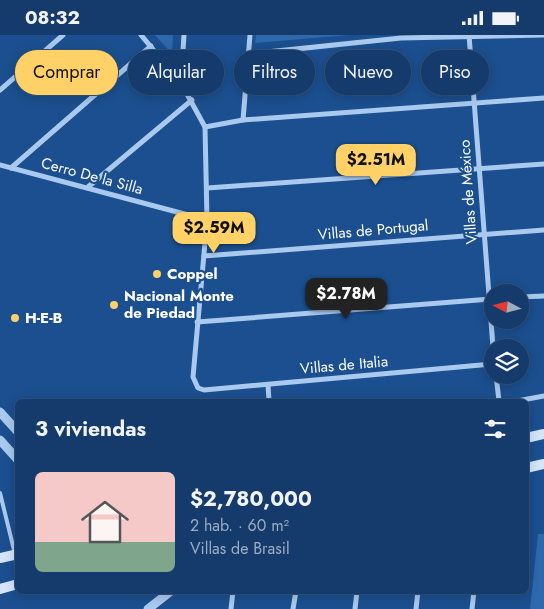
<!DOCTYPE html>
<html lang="es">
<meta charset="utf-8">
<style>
body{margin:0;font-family:Jost,sans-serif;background:#214673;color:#f1f3f6;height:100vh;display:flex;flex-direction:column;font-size:19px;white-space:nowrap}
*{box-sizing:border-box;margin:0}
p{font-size:16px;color:#9dadc1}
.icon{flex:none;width:28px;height:28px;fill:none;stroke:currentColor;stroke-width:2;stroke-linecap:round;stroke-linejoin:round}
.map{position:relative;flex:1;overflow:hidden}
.details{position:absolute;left:15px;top:364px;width:514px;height:195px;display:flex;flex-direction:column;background:#143b6b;border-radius:8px;box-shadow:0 2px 12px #0003,0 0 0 1px #33557e}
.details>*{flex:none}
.banner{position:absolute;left:15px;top:15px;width:515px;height:45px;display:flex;gap:10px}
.needle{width:32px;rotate:277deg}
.controls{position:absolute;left:484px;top:249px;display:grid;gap:10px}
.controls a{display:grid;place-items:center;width:45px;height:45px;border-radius:50%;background:#143b6b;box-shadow:0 2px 12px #0003,0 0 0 1px #33557e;font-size:25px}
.price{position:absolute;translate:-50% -42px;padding:0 11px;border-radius:10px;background:#ffd166;color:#111;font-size:16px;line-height:32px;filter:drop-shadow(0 1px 2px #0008)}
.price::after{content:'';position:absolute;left:50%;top:30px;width:15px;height:11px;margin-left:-8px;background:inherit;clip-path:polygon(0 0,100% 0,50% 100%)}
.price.active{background:#222;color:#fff}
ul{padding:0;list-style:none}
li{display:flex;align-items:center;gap:15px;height:125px;padding:0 20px}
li+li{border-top:1px solid #33557e}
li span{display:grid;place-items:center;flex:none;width:140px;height:100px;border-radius:8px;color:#555}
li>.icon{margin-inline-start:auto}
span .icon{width:60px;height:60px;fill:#fffc;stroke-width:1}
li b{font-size:21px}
h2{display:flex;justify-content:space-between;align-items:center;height:60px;padding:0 20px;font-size:21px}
.pill{padding:0 18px;border-radius:22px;background:#143b6b;box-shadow:0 2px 12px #0003,0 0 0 1px #33557e;font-size:18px;line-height:45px}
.pill.active{background:#ffd166;color:#111}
.status{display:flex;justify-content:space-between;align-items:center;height:35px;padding:0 25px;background:#143b6b;direction:ltr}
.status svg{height:14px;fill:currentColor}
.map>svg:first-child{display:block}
</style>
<div class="status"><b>08:32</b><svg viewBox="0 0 49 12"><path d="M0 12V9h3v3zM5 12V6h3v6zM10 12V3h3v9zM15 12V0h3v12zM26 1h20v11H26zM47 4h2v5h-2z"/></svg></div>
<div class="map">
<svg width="544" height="574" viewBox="0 0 544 574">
<rect width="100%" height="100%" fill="#1b4f8f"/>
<!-- green -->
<g fill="#2e69ad">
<path d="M155 0H173L172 19Z"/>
<path d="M256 0H349L255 8Z"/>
<path d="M538 499H544V574H530Z"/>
</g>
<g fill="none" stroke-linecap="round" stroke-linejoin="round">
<!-- service -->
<path stroke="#a9c9ee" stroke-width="4" d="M0 458 15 519"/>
<!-- minor -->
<g stroke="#a9c9ee" stroke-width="5">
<path d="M141 0 181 48 205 92 207 185 193 342 198 353 204 355 492 329"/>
<path d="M469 0 493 312"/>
<path d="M248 19 401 3 544 0"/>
<path d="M181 47 184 0"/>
<path d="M0 55 63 0"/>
<path d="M243 85 250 0"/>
<path d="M205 92 243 85 544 63"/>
<path d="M0 130 207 185"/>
<path d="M11 133 151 11"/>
<path d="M88 152 192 65"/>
<path d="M207 153 544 129"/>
<path d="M204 221 544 195"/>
<path d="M520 262 544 261"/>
<path d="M197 287 491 264"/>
<path d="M496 340 499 366"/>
<path d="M268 350 269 366"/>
<path d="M517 366 544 361"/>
<path d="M231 574 233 556"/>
<path d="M293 574 296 556"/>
<path d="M355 574 357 556"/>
<path d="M416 574 418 556"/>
<path d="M472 574 474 556"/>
</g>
<!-- tertiary -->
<g stroke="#a9c9ee" stroke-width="9">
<path d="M0 377 18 397"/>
<path d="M0 405 18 425"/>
<path d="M148 574 171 556"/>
</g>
<!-- secondary -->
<g stroke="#d6e6fa" stroke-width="10">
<path d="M526 403 544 399"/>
<path d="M526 433 544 429"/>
<path d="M0 523 18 519"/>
<path d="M0 554 18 549"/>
</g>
</g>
<!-- markers -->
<g fill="#ffd166" stroke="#1b4f8f" stroke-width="2">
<circle cx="157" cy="239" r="5"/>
<circle cx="114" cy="270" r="5"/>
<circle cx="15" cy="283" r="5"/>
</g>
<g text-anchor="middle" stroke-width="4.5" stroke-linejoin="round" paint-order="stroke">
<!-- street labels -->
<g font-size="15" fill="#fff" stroke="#1b4f8f">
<text transform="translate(92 141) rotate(15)" y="5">Cerro De la Silla</text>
<text transform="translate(468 157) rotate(-94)" y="5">Villas de México</text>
<text transform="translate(373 195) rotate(-5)" y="5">Villas de Portugal</text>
<text transform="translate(344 330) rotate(-5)" y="5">Villas de Italia</text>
</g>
<!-- poi labels -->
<g font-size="15" font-weight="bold" fill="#fff" stroke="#1b4f8f" text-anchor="start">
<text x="167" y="244">Coppel</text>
<text x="124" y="266">Nacional Monte<tspan x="124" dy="17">de Piedad</tspan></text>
<text x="25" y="288">H-E-B</text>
</g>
</g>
</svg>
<div class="controls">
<a><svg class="needle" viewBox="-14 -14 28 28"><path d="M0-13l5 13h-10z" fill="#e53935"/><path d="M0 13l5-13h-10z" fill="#9dadc1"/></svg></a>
<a><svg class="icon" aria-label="layers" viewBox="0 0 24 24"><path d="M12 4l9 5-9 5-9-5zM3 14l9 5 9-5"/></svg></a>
</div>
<b class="price" style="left:376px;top:151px">$2.51M</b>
<b class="price" style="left:214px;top:219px">$2.59M</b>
<b class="price active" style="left:346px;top:285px">$2.78M</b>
<div class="banner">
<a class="pill active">Comprar</a>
<a class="pill">Alquilar</a>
<a class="pill">Filtros</a>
<a class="pill">Nuevo</a>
<a class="pill">Piso</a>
</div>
<section class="details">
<h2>3 viviendas<svg class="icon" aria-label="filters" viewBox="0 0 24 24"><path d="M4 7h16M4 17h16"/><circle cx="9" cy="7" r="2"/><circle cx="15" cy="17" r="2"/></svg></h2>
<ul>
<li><span style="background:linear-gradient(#f6c9c9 70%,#7fa58c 0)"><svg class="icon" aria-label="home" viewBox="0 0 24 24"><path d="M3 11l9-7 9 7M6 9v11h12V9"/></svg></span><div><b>$2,780,000</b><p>2 hab. · 60 m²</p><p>Villas de Brasil</p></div></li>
</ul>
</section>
</div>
